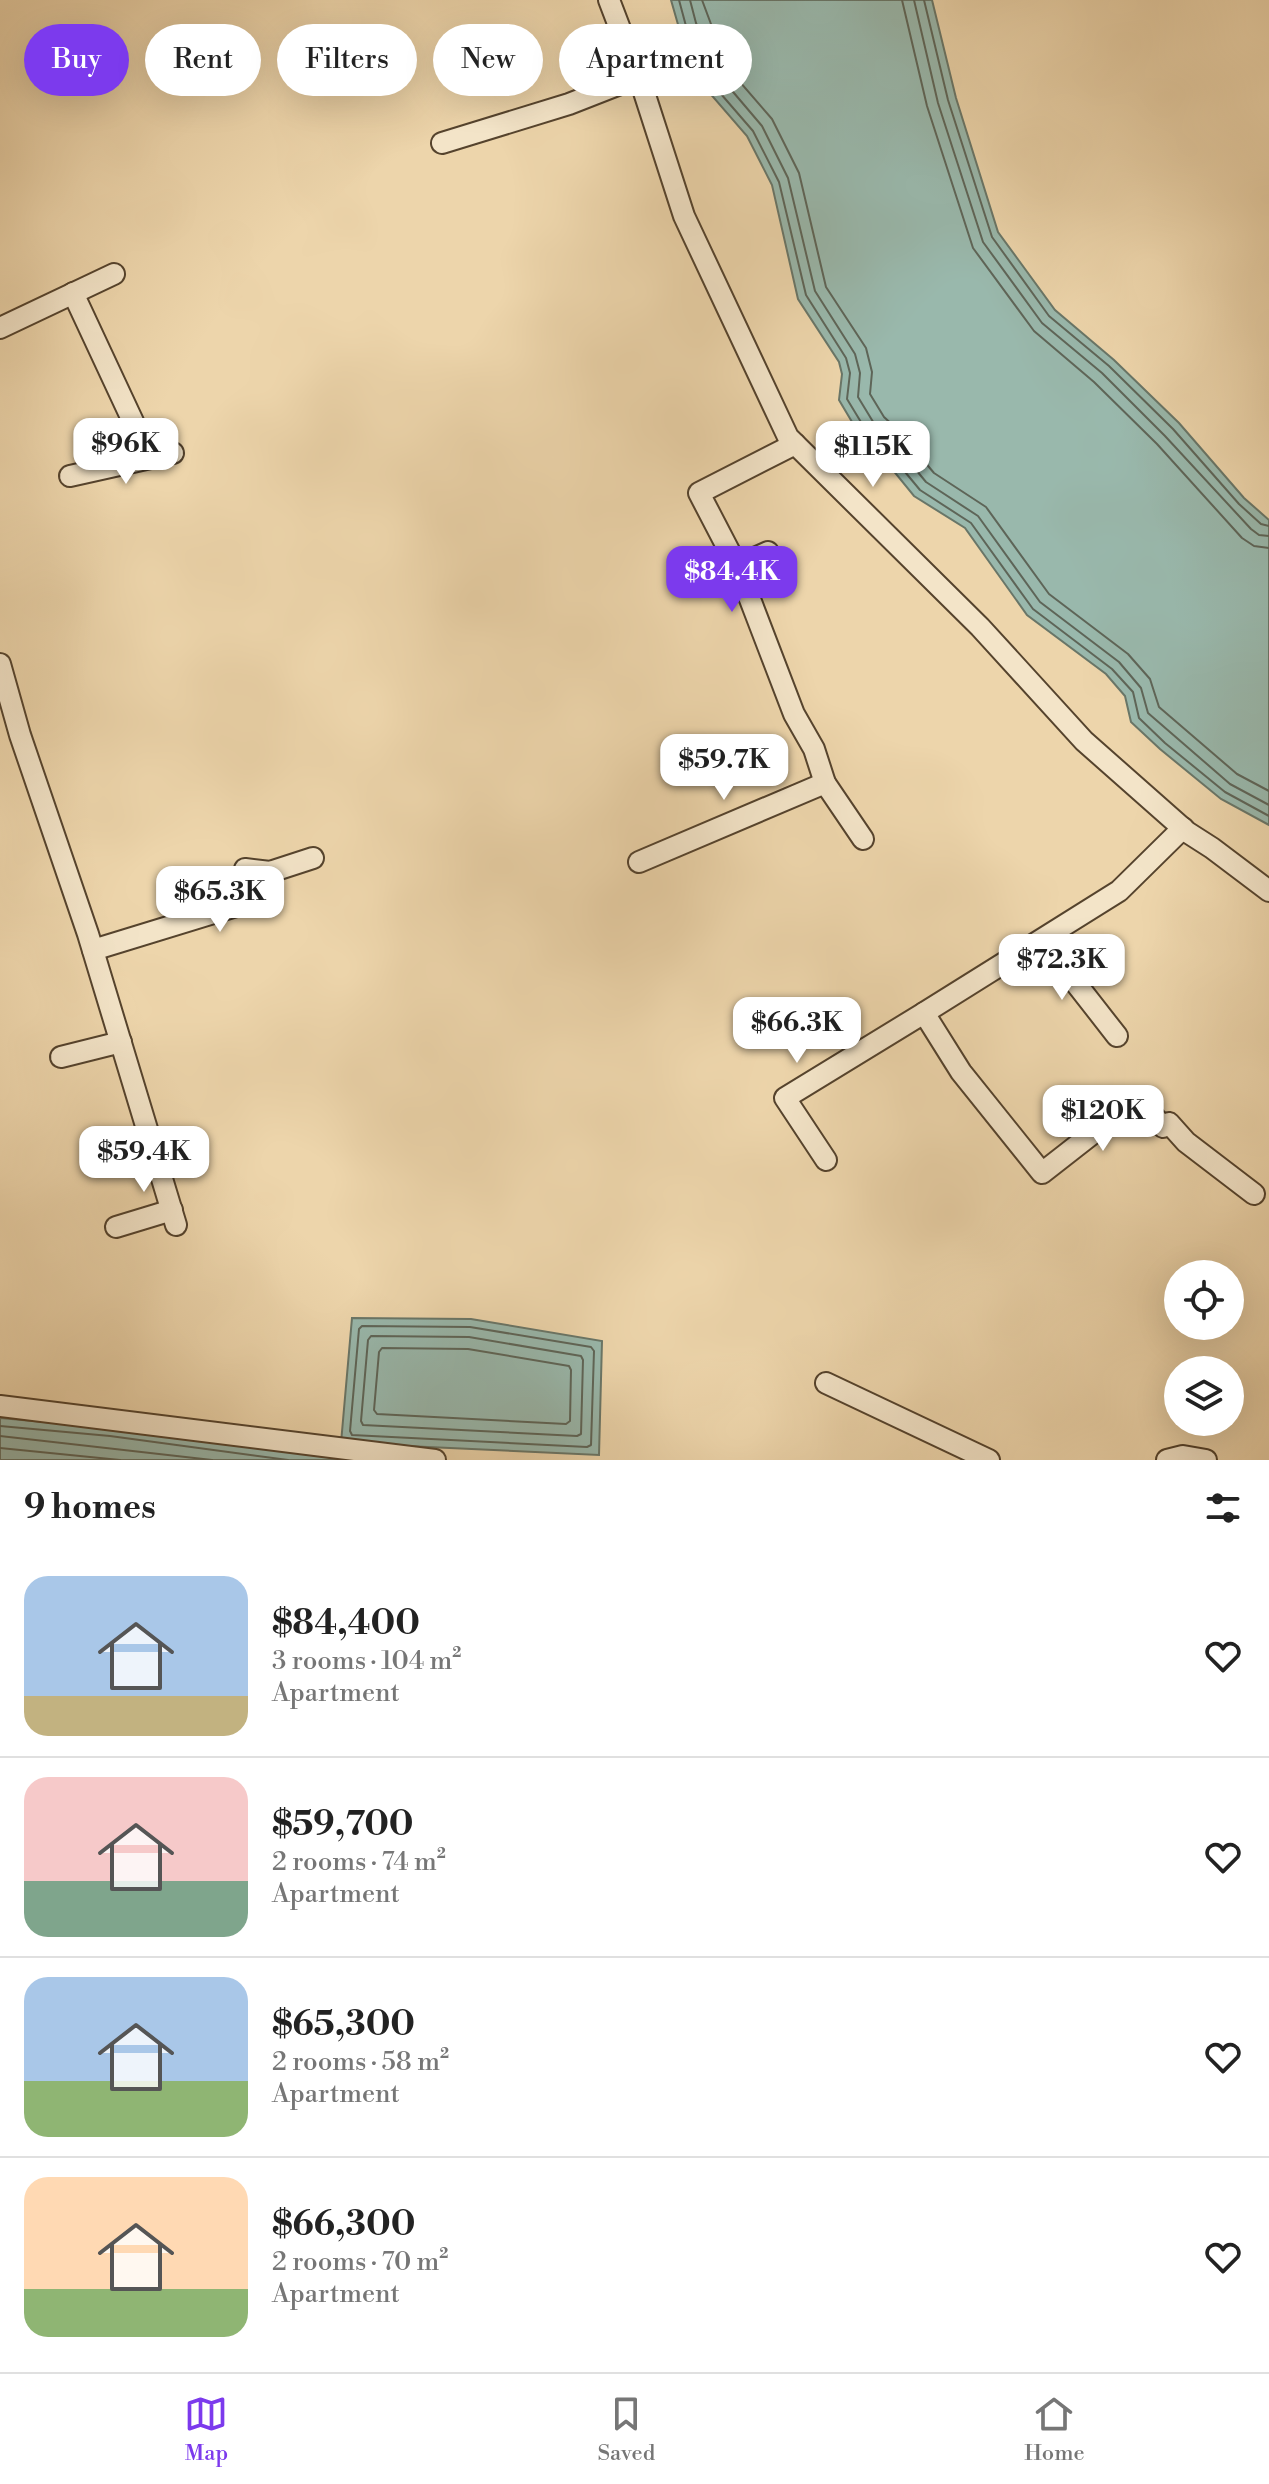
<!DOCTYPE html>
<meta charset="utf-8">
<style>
body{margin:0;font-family:"Libre Bodoni",serif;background:#f6f6f6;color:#222;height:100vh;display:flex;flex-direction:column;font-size:30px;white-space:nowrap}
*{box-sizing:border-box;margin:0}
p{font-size:26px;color:#767676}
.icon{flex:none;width:44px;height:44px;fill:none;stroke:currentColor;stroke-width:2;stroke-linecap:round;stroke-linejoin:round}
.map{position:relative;height:1460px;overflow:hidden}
.drawer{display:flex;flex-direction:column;background:#fff;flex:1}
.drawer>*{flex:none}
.hud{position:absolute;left:24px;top:24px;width:800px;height:72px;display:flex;gap:16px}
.buttons{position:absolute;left:1164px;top:1260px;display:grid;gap:16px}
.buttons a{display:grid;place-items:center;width:80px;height:80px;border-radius:50%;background:#fff;box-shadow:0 8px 32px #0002;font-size:40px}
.price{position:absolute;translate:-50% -68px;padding:0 18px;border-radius:16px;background:#fff;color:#222;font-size:26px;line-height:52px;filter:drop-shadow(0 2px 4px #0008)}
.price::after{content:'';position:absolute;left:50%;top:48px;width:24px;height:18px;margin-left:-12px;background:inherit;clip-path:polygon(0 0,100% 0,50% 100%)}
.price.current{background:#7c3aed;color:#fff}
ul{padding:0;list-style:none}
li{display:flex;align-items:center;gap:24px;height:200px;padding:0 24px}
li+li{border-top:2px solid #e0e0e0}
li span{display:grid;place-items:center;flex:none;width:224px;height:160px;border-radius:24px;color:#555}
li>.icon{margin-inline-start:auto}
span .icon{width:96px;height:96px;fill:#fffc;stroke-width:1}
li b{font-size:34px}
h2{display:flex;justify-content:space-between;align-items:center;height:96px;padding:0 24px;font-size:34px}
.pill{padding:0 28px;border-radius:36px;background:#fff;box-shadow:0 8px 32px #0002;font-size:28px;line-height:72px}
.pill.current{background:#7c3aed;color:#fff}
.dock{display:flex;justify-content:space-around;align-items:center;height:112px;border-top:2px solid #e0e0e0;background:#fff;font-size:22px;color:#767676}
.dock a{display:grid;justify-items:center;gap:4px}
.dock .current{color:#7c3aed}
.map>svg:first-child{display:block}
</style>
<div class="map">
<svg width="1269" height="1460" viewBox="0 0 1269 1460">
<rect width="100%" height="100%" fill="#edd5ab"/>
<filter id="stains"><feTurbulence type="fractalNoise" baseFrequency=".0025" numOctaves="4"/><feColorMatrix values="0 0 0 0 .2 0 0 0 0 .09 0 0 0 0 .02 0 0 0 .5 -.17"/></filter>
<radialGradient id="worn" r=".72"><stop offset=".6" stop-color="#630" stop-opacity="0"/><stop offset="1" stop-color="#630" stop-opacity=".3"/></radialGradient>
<!-- water -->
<g fill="#99b8ac" stroke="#697668" stroke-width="2">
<path d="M671 0H932L956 98 998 232 1055 310 1114 360 1179 423 1244 498 1269 520V825L1221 799 1160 749 1131 722 1125 696 1106 674 1027 615 965 528 914 496 875 448 861 437 839 400 842 374 839 362 798 299 772 185 747 136 701 83 679 28Z"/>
<path d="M352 1318 471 1319 602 1341 599 1455 341 1443Z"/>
<path d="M0 1418 110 1428 349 1460H0Z"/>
</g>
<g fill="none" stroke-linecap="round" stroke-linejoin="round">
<!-- shore -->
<g stroke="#5e6558" stroke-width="2">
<path d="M679 0 686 26 708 79 753 131 779 182 806 295 846 358 850 373 847 399 867 432 881 443 920 490 971 523 1033 609 1112 669 1133 692 1139 718 1165 743 1225 792 1269 816"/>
<path d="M690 0 696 23 717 73 762 126 788 178 815 291 855 354 860 373 858 397 875 425 888 436 926 482 978 516 1040 602 1119 662 1141 688 1148 713 1230 784 1269 805"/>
<path d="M702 0 727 67 772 119 799 173 826 287 866 348 872 372 870 394 884 417 897 429 934 473 986 507 1049 594 1128 654 1150 679 1159 707 1237 774 1269 791"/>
<path d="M902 0 927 106 973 248 1034 331 1094 382 1157 444 1242 538 1254 546 1269 548"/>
<path d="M914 0 938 103 983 242 1042 323 1102 373 1165 436 1251 529 1259 535 1269 536"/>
<path d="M924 0 948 100 992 237 1049 316 1109 366 1173 429 1239 504 1261 524 1269 526"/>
<path d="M362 1326 470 1327 591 1347 594 1351 591 1445 587 1447 352 1435 350 1431 359 1329Z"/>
<path d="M371 1336 469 1337 581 1356 583 1360 581 1434 577 1436 363 1425 361 1421 368 1340Z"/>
<path d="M382 1348 468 1349 569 1366 571 1370 570 1421 566 1424 377 1414 374 1410 379 1352Z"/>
<path d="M0 1426 110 1436 288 1460"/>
<path d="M0 1436 212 1460"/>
<path d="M0 1448 120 1460"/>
</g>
<defs>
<g id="minor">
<path d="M609 0 643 89 684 216 788 437 980 627 1084 741 1187 832 1212 848 1269 891"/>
<path d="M442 143 569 104 638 77"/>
<path d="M73 293 150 458"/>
<path d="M0 328 114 274"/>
<path d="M795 444 699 493 738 568 794 714 814 749 825 783 863 839"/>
<path d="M70 476 173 453"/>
<path d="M737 566 768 552"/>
<path d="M0 664 20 735 88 934 176 1225"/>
<path d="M1183 828 1119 891 924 1013 961 1072 1042 1173 1138 1098 1163 1127 1169 1123 1186 1142 1254 1194"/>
<path d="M639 862 825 783"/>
<path d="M1042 940 1117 1036"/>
<path d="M93 950 256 900 245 869 270 872 313 858"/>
<path d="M61 1057 121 1042"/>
<path d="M826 1160 785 1098 924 1013"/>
<path d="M116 1227 172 1210"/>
<path d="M826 1383 989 1460"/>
<path d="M0 1406 435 1460"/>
<path d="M1167 1460 1183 1456 1206 1460"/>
</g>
</defs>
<!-- minor casing -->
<use href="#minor" stroke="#55432d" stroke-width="24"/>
<!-- minor -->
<use href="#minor" stroke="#f3e4c8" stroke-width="20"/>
</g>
<rect width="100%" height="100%" filter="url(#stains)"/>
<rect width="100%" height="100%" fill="url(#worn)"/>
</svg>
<div class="buttons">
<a><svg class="icon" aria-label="locate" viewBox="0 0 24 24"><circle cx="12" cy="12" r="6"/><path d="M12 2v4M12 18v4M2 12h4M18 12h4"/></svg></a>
<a><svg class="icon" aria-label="layers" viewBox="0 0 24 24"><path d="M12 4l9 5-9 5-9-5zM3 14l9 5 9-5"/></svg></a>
</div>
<b class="price" style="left:126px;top:486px">$96K</b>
<b class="price" style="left:873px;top:489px">$115K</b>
<b class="price current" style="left:732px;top:614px">$84.4K</b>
<b class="price" style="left:724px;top:802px">$59.7K</b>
<b class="price" style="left:220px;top:934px">$65.3K</b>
<b class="price" style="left:1062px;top:1002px">$72.3K</b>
<b class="price" style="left:797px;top:1065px">$66.3K</b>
<b class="price" style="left:1103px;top:1153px">$120K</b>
<b class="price" style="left:144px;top:1194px">$59.4K</b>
<div class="hud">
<a class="pill current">Buy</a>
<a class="pill">Rent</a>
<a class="pill">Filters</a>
<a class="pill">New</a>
<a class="pill">Apartment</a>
</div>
</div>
<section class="drawer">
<h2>9 homes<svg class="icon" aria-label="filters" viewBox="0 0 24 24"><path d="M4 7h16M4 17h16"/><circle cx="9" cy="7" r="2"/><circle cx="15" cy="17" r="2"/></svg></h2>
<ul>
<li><span style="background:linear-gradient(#a9c7e8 75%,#c2b280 0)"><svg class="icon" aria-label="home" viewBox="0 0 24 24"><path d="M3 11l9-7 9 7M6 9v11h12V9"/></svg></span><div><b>$84,400</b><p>3 rooms · 104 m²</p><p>Apartment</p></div><svg class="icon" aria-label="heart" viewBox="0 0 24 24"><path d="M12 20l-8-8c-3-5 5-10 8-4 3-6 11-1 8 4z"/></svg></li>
<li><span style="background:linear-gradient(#f6c9c9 65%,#7fa58c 0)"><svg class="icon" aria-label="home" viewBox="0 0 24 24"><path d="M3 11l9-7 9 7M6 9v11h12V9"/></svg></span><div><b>$59,700</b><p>2 rooms · 74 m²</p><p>Apartment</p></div><svg class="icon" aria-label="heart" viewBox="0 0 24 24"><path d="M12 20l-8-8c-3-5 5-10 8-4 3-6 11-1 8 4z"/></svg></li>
<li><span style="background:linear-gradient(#a9c7e8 65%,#8fb573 0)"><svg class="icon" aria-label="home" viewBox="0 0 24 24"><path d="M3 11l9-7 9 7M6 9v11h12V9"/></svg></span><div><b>$65,300</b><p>2 rooms · 58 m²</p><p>Apartment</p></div><svg class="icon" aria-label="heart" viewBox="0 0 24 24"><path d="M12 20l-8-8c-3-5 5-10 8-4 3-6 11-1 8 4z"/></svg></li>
<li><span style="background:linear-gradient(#ffd9b3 70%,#8fb573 0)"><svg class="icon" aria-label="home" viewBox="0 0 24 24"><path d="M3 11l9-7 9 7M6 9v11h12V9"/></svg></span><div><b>$66,300</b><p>2 rooms · 70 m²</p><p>Apartment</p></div><svg class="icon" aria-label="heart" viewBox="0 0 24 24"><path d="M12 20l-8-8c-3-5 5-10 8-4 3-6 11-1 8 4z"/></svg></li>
</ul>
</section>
<nav class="dock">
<a class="current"><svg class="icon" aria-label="map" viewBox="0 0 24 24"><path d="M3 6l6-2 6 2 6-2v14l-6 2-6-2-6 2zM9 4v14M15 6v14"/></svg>Map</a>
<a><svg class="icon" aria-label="saved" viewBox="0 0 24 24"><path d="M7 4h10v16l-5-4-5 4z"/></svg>Saved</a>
<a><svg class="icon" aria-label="home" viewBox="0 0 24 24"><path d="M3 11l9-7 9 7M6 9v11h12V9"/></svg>Home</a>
</nav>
